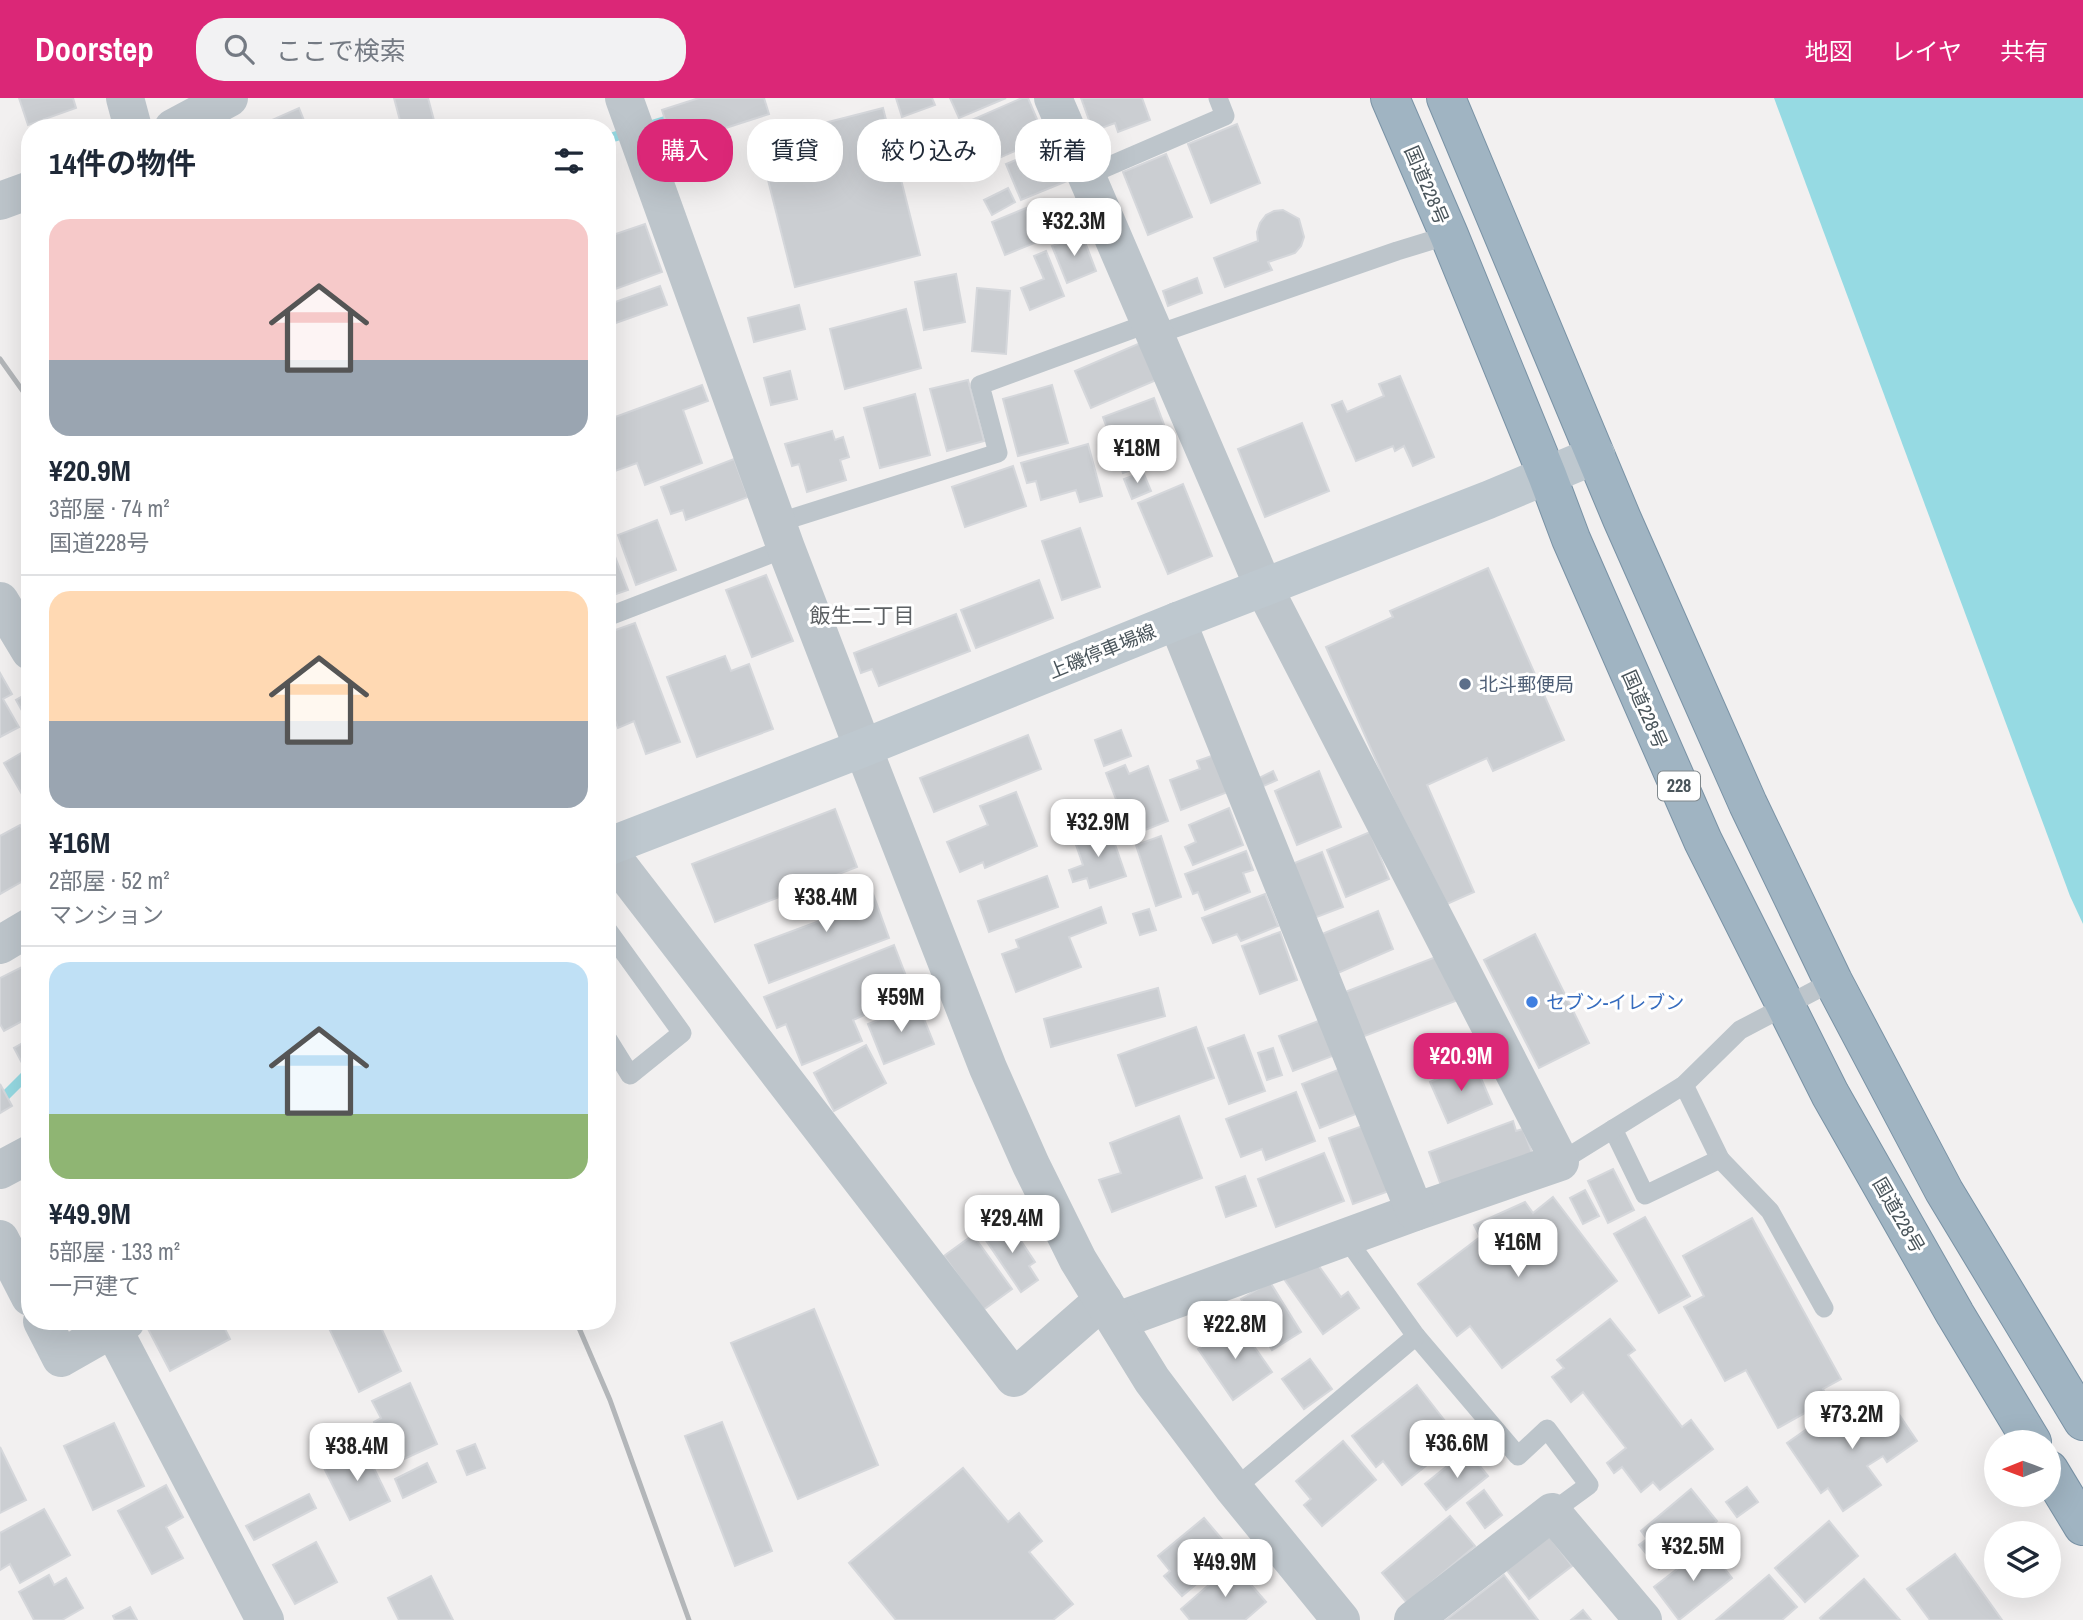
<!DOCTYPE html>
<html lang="ja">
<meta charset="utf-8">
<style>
body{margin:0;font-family:"Archivo Narrow","Noto Sans JP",sans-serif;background:#f2f2f3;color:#1f2937;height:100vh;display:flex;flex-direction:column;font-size:26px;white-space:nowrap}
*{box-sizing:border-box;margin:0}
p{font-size:23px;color:#747a83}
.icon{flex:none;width:38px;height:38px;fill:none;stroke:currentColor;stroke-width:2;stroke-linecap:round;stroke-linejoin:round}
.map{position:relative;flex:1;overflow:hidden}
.side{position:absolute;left:21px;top:21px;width:595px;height:1211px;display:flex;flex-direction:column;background:#fff;border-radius:28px;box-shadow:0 7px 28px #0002}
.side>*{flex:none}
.banner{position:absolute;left:637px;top:21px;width:665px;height:63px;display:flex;gap:14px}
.needle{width:46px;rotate:269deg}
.tools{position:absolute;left:1984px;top:1332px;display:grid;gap:14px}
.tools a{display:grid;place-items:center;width:77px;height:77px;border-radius:50%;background:#fff;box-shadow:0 7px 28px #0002;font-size:35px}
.price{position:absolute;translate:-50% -60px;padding:0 16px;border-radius:14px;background:#fff;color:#222;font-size:23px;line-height:46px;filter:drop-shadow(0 2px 4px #0008)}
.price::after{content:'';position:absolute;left:50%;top:42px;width:21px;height:16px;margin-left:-10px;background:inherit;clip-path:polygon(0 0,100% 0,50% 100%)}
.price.selected{background:#db2777;color:#fff}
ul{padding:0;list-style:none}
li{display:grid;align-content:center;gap:14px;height:371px;padding:0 28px}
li+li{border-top:2px solid #e0e1e3}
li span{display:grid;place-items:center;height:217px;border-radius:21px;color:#555}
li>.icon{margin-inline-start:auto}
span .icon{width:126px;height:126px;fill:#fffc;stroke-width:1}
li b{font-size:30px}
h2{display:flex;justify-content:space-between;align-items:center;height:84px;padding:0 28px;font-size:30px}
.chip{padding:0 24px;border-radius:28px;background:#fff;box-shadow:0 7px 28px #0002;font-size:24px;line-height:63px}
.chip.selected{background:#db2777;color:#fff}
header{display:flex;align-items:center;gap:42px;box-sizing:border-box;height:98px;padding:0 35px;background:#db2777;color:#fff}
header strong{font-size:33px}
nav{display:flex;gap:38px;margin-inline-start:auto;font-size:24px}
.search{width:490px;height:63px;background:#f2f2f3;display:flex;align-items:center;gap:18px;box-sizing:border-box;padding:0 24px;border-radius:28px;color:#747a83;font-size:26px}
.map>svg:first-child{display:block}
</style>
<header>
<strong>Doorstep</strong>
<div class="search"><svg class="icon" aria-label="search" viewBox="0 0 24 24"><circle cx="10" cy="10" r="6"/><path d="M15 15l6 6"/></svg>ここで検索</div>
<nav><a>地図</a><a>レイヤ</a><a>共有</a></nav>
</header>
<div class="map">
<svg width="2083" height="1522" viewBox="0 0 2083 1522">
<rect width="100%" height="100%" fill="#f2f0f0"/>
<!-- water -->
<path fill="#96dae3" d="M1774 0H2083V826L2070 798Z"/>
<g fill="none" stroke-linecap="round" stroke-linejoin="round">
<!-- stream -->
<g stroke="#96dae3" stroke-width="10">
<path d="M607 41 678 19"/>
<path d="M0 1003 30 973"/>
</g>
</g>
<!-- building -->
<g fill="#cbced2" stroke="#d5d7db" stroke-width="2">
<path d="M19 0H73L76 10 28 27Z"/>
<path d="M394 0H428L436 30H402Z"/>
<path d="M699 0H764L769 16 673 47 662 12Z"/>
<path d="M896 0H932L935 7 902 19Z"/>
<path d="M950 0H1006L959 20Z"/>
<path d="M1022 0H1028L1045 40 976 70 958 28Z"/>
<path d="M1081 0H1142L1150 22 1118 34 1115 25 1093 33Z"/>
<path d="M299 10 307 30H264L263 26Z"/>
<path d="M883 10 920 157 795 189 767 78 802 69 793 33Z"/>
<path d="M1237 26 1260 85 1211 105 1188 46Z"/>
<path d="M1057 45 1072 81 1021 102 1006 66Z"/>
<path d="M1166 56 1192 119 1148 137 1123 74Z"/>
<path d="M1008 90 1015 104 992 117 984 102Z"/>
<path d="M1036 106 1049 139 1005 157 992 124Z"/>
<path d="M1283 112 1299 121 1304 139 1301 148 1295 155 1268 164 1272 172 1225 189 1214 160 1258 143 1257 134 1260 125 1266 117 1274 113Z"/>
<path d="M645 126 662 174 607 194V139Z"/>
<path d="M1082 136 1096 173 1067 185 1052 148Z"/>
<path d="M1046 153 1064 198 1030 212 1021 190 1044 181 1034 158Z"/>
<path d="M956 176 965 224 924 232 915 184Z"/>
<path d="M1197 180 1202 195 1168 208 1163 193Z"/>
<path d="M660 188 667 207 607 228V207Z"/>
<path d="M977 190 1010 193 1006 256 972 253Z"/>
<path d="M799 207 805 231 754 244 748 220Z"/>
<path d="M906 211 921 270 845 291 830 231Z"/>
<path d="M1145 243 1161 280 1091 310 1075 273Z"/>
<path d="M790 273 797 301 771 307 764 280Z"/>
<path d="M1400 278 1434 359 1413 368 1404 348 1395 353 1393 348 1356 363 1332 307 1342 303 1347 314 1384 298 1379 286Z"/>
<path d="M968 282 984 343 947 353 930 291Z"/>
<path d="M702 287 708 303 683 312 702 365 645 387 637 365 612 374 615 381 607 384V322Z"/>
<path d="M1052 287 1068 345 1018 358 1003 301Z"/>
<path d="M915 296 930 357 880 370 864 310Z"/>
<path d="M1154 300 1175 356 1123 375 1103 319Z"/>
<path d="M1302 325 1329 393 1265 419 1238 351Z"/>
<path d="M832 333 835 342 843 339 849 359 840 362 846 382 807 394 799 366 792 368 785 346Z"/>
<path d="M1088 346 1102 398 1080 404 1076 392 1041 402 1036 383 1027 385 1021 365Z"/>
<path d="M734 361 748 399 686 422 683 412 671 416 661 389Z"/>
<path d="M1013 368 1026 408 965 429 952 389Z"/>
<path d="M1143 374 1151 393 1132 401 1124 381Z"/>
<path d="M1183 386 1212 458 1168 476 1138 405Z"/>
<path d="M657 422 676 472 636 487 618 437Z"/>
<path d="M1080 430 1100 489 1062 502 1042 443Z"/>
<path d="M607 438 628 492 607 499Z"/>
<path d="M1488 470 1564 642 1493 673 1487 660 1427 687 1474 794 1447 806 1394 703 1326 549 1393 519 1390 513Z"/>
<path d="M766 477 793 543 752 559 726 492Z"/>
<path d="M1039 482 1053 520 976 550 961 512Z"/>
<path d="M956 516 970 553 879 588 872 571 861 575 854 555Z"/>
<path d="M635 525 680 644 646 656 634 623 618 630 607 601V535Z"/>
<path d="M725 558 731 573 749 566 773 631 697 659 667 579Z"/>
<path d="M0 575 12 596 3 601 19 629 0 639Z"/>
<path d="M30 594V627L16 602Z"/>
<path d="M1121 632 1131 658 1104 668 1095 642Z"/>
<path d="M1028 637 1041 671 934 714 920 680Z"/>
<path d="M30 650V710L4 665Z"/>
<path d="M1220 655 1233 692 1181 712 1170 682 1200 671 1197 663Z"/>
<path d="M1125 667 1129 676 1148 668 1168 723 1130 738 1106 675Z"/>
<path d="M1273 673 1277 682 1257 691 1253 683Z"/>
<path d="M1319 673 1341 729 1297 747 1275 693Z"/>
<path d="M1016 694 1037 748 985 770 983 764 960 774 947 744 988 727 980 708Z"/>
<path d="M1229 710 1243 747 1193 767 1185 749 1196 744 1189 727Z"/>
<path d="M835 711 857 769 715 824 692 766Z"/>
<path d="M20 727 30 744V779L0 796V738Z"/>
<path d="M1109 729 1126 778 1090 790 1087 780 1073 784 1069 772 1083 767 1074 741Z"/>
<path d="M1370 734 1389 781 1346 799 1327 752Z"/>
<path d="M1161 738 1181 799 1156 808 1136 747Z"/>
<path d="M1246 753 1253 772 1243 775 1250 794 1205 812 1198 794 1193 796 1185 776Z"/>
<path d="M1322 754 1343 809 1314 820 1292 766Z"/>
<path d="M1047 778 1058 809 989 834 978 803Z"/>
<path d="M868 782 889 840 769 885 755 847 825 821 818 801Z"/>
<path d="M1265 796 1278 828 1241 843 1237 836 1213 845 1202 820Z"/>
<path d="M1101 809 1106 825 1069 839 1081 869 1016 894 1002 856 1019 850 1016 842Z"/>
<path d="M1149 811 1156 832 1140 837 1133 816Z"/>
<path d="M1378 813 1393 851 1338 875 1322 836Z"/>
<path d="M1280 834 1297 882 1260 896 1242 848Z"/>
<path d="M1535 836 1589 945 1539 970 1484 862Z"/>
<path d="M894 847 911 891 867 909 869 915 853 922 862 943 802 967 786 926 777 930 764 899Z"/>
<path d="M1441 857 1458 902 1362 939 1345 894Z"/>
<path d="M22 869 30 884V919L4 933 0 926V880Z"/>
<path d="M1158 890 1165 918 1051 949 1044 921Z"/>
<path d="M918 906 934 946 884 966 868 926Z"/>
<path d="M1321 922 1335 957 1293 973 1279 938Z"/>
<path d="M1196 929 1214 980 1136 1008 1118 957Z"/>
<path d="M1244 937 1265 993 1229 1006 1208 950Z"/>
<path d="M30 941V980L14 950Z"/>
<path d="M866 947 886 985 834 1013 814 975Z"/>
<path d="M1273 950 1282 977 1267 982 1258 955Z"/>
<path d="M1474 964 1492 1006 1448 1025 1430 984Z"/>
<path d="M1343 970 1361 1014 1320 1030 1302 986Z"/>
<path d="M0 986 12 1008 0 1015Z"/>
<path d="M1296 994 1315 1043 1266 1062 1262 1051 1241 1059 1226 1021Z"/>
<path d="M1179 1018 1202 1080 1112 1114 1099 1082 1121 1075 1110 1045Z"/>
<path d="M1513 1023 1516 1033 1523 1031 1534 1060 1443 1093 1429 1054Z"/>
<path d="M1368 1026 1392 1092 1353 1106 1329 1040Z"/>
<path d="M1324 1055 1344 1103 1276 1129 1258 1081Z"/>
<path d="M1613 1071 1634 1112 1608 1125 1588 1083Z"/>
<path d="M1245 1078 1256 1108 1226 1119 1216 1089Z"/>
<path d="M1585 1092 1599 1118 1583 1126 1570 1100Z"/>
<path d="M1553 1099 1617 1183 1502 1270 1470 1228 1457 1238 1418 1186 1480 1139 1474 1127 1525 1104 1533 1115Z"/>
<path d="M1645 1119 1690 1198 1659 1215 1614 1136Z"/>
<path d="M1752 1120 1841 1281 1823 1291 1828 1302 1778 1330 1746 1272 1725 1283 1684 1209 1704 1198 1683 1158Z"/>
<path d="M1007 1122 1035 1164 1029 1168 1038 1182 1021 1194 983 1138Z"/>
<path d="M973 1137 1012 1191 983 1212 944 1158Z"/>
<path d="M1313 1160 1341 1199 1348 1194 1359 1210 1323 1236 1284 1181Z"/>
<path d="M1270 1184 1301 1234 1272 1252 1241 1201Z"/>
<path d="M814 1211 878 1367 798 1401 731 1245Z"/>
<path d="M1610 1221 1635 1252 1628 1257 1682 1329 1691 1322 1713 1351 1660 1392 1653 1384 1641 1394 1622 1369 1614 1375 1607 1365 1626 1350 1583 1294 1571 1304 1552 1279 1564 1270 1557 1262Z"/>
<path d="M158 1223H221L230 1241 170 1273 147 1229Z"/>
<path d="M339 1223H378L401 1273 359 1294 328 1228Z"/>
<path d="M1237 1224 1272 1274 1233 1302 1198 1251Z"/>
<path d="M1310 1261 1332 1291 1304 1311 1282 1281Z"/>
<path d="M410 1285 437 1346 402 1362 398 1354 389 1358 374 1324 381 1320 372 1303Z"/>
<path d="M1417 1287 1459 1341 1402 1387 1383 1363 1376 1369 1352 1338Z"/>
<path d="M1864 1303 1871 1315 1890 1303 1917 1343 1887 1364 1883 1358 1867 1368 1881 1387 1843 1413 1828 1390 1821 1395 1787 1345 1817 1324 1822 1332Z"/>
<path d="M722 1324 772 1453 735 1468 685 1338Z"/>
<path d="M114 1325 144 1388 93 1412 64 1348Z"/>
<path d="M1343 1343 1376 1382 1322 1428 1304 1407 1311 1401 1296 1383Z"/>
<path d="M475 1346 485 1370 467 1377 457 1353Z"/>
<path d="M363 1348 390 1403 350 1422 323 1368Z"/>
<path d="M0 1349 26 1402 0 1415Z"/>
<path d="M1467 1352 1488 1378 1446 1412 1425 1386Z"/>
<path d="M427 1365 436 1384 403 1400 395 1381Z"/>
<path d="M963 1370 1008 1424 1019 1415 1042 1443 1029 1454 1073 1506 1053 1522H896L849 1465Z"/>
<path d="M166 1387 183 1419 166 1429 183 1460 152 1476 118 1413Z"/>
<path d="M1747 1389 1758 1404 1737 1419 1726 1404Z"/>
<path d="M1691 1391 1717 1423 1659 1471 1639 1447 1647 1441 1641 1433Z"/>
<path d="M1484 1392 1502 1417 1485 1430 1467 1405Z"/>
<path d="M309 1396 316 1410 254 1442 246 1428Z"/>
<path d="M44 1411 70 1457 20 1485 10 1466 0 1472V1435Z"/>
<path d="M1450 1418 1475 1448 1407 1505 1382 1475Z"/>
<path d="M1204 1420 1226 1446 1213 1457 1220 1466 1182 1498 1164 1478 1170 1473 1158 1458Z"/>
<path d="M1829 1423 1858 1458 1805 1504 1775 1470Z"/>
<path d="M1549 1438 1572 1468 1529 1501 1506 1471Z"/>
<path d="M316 1444 337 1484 295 1506 273 1467Z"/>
<path d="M1707 1448 1732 1480 1679 1522 1654 1489Z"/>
<path d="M1955 1456 2002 1522H1930L1907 1491Z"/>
<path d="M1233 1466 1266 1504 1245 1522H1190L1181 1511Z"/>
<path d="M49 1477 54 1487 66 1480 83 1510 62 1522H34L19 1494Z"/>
<path d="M1504 1477 1538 1522H1446Z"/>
<path d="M1769 1477 1797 1509 1782 1522H1716Z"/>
<path d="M431 1478 453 1522H399L388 1500Z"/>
<path d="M1864 1481 1900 1522H1822L1820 1520Z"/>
<path d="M130 1509 137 1522H115L113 1518Z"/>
<path d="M1583 1512 1591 1522H1571Z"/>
</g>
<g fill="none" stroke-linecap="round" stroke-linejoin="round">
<defs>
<g id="trunk">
<path d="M1390 0 1449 137 1547 377 1571 441 1703 743 1830 996 1955 1216 2032 1344"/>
<path d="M1446 0 1622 421 1748 706 1833 883 1944 1093 2083 1323"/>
<path d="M2049 1372 2083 1428"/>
</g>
</defs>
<!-- trunk casing -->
<use href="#trunk" stroke="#7992a5" stroke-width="40"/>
<!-- service -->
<g stroke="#bdc5cb" stroke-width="19">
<path d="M1086 78 1225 18 1218 0"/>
<path d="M1155 237 1397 153 1449 137"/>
<path d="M777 425 998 355 980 287 1149 225"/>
<path d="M607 519 786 450"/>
<path d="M607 831 682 935 630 977 607 940"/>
<path d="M1613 1031 1645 1097 1720 1061 1684 987"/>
<path d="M1720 1061 1770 1113 1824 1210"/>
<path d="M1560 1064 1684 987 1740 932 1833 883"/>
<path d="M1416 1238 1518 1358 1547 1331 1589 1387 1552 1414"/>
<path d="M1234 1391 1416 1238 1346 1140"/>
</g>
<!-- minor -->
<g stroke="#bdc5cb" stroke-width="38">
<path d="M125 0 133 30"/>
<path d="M624 0 786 450 863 650"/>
<path d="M1053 0 1264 490 1560 1064 1415 1114 1117 1223"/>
<path d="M173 30 229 0"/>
<path d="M0 103 30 92"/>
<path d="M0 503 30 553"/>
<path d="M1177 523 1415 1114"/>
<path d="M607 752 1014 1280 1103 1202"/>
<path d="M0 847 30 829"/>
<path d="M0 1072 30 1056"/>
<path d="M0 1141 30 1199"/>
<path d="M42 1223 61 1260 126 1223"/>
<path d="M113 1231 265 1522"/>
<path d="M1413 1522 1552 1414 1643 1522"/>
</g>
<!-- tertiary -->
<path stroke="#bdc5cb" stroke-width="38" d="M863 650 988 970 1031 1067 1078 1162 1152 1282 1234 1391 1341 1522"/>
<!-- secondary -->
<path stroke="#bec8cf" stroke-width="38" d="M607 749 863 650 1177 523 1488 402 1596 357"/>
<!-- trunk -->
<use href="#trunk" stroke="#a0b4c2" stroke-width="38"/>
<!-- rail -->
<g stroke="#b3b6b9" stroke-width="5">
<path d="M0 261 30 303"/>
<path d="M576 1223 610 1302 689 1522"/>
</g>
</g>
<!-- markers -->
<circle fill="#5c6f8a" stroke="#fff" stroke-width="2.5" cx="1465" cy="586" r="7"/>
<circle fill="#3f7fe0" stroke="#fff" stroke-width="2.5" cx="1532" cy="904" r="7"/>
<g text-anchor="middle" stroke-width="6" stroke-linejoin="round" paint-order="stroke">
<!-- shield labels -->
<rect fill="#fff" stroke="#80888c" stroke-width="2" x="1658" y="673.5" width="42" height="29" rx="5"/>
<g font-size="18" font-weight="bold" fill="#4a555b">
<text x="1679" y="694">228</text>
</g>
<!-- street labels -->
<g font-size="19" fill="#4a555b" stroke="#fff">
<text transform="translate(1427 87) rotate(67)" y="7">国道228号</text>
<text transform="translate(1102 553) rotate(-22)" y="7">上磯停車場線</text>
<text transform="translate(1645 611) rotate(66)" y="7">国道228号</text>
<text transform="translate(1899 1117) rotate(60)" y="7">国道228号</text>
</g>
<!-- service labels -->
<g font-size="19" fill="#4e5e75" stroke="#fff" text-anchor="start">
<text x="1479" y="593">北斗郵便局</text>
</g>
<!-- shop labels -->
<g font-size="19" fill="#366cbe" stroke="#fff" text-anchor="start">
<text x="1546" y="911">セブン-イレブン</text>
</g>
<!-- neighbourhood labels -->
<g font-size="21" fill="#5d6164" stroke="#fff">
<text x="862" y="525">飯生二丁目</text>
</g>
</g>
</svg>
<div class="tools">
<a><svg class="needle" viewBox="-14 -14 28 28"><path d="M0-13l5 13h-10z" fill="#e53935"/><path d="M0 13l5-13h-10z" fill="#747a83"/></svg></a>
<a><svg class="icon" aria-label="layers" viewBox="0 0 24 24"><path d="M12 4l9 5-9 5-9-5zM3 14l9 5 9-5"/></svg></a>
</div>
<b class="price" style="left:1074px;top:160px">¥32.3M</b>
<b class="price" style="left:1137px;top:387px">¥18M</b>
<b class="price" style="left:1098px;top:761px">¥32.9M</b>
<b class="price" style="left:826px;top:836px">¥38.4M</b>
<b class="price" style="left:901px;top:936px">¥59M</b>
<b class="price selected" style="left:1461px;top:995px">¥20.9M</b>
<b class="price" style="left:1012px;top:1157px">¥29.4M</b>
<b class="price" style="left:1518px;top:1181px">¥16M</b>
<b class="price" style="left:1235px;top:1263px">¥22.8M</b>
<b class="price" style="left:1852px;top:1353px">¥73.2M</b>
<b class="price" style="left:1457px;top:1382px">¥36.6M</b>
<b class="price" style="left:357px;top:1385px">¥38.4M</b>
<b class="price" style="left:1693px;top:1485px">¥32.5M</b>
<b class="price" style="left:1225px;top:1501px">¥49.9M</b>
<div class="banner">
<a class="chip selected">購入</a>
<a class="chip">賃貸</a>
<a class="chip">絞り込み</a>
<a class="chip">新着</a>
</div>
<section class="side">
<h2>14件の物件<svg class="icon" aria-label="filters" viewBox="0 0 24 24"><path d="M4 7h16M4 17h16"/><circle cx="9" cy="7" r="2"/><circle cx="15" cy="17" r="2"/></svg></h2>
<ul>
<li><span style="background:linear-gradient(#f6c9c9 65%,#9aa5b1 0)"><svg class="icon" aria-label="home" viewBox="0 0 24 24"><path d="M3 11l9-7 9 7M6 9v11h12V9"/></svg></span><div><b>¥20.9M</b><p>3部屋 · 74 m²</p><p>国道228号</p></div></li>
<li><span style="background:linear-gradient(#ffd9b3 60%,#9aa5b1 0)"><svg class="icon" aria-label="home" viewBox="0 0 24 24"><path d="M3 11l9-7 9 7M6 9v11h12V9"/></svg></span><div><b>¥16M</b><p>2部屋 · 52 m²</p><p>マンション</p></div></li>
<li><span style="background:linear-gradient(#bfe0f5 70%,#8fb573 0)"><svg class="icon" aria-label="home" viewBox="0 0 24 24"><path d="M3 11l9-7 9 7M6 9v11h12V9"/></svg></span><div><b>¥49.9M</b><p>5部屋 · 133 m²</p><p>一戸建て</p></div></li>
</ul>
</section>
</div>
